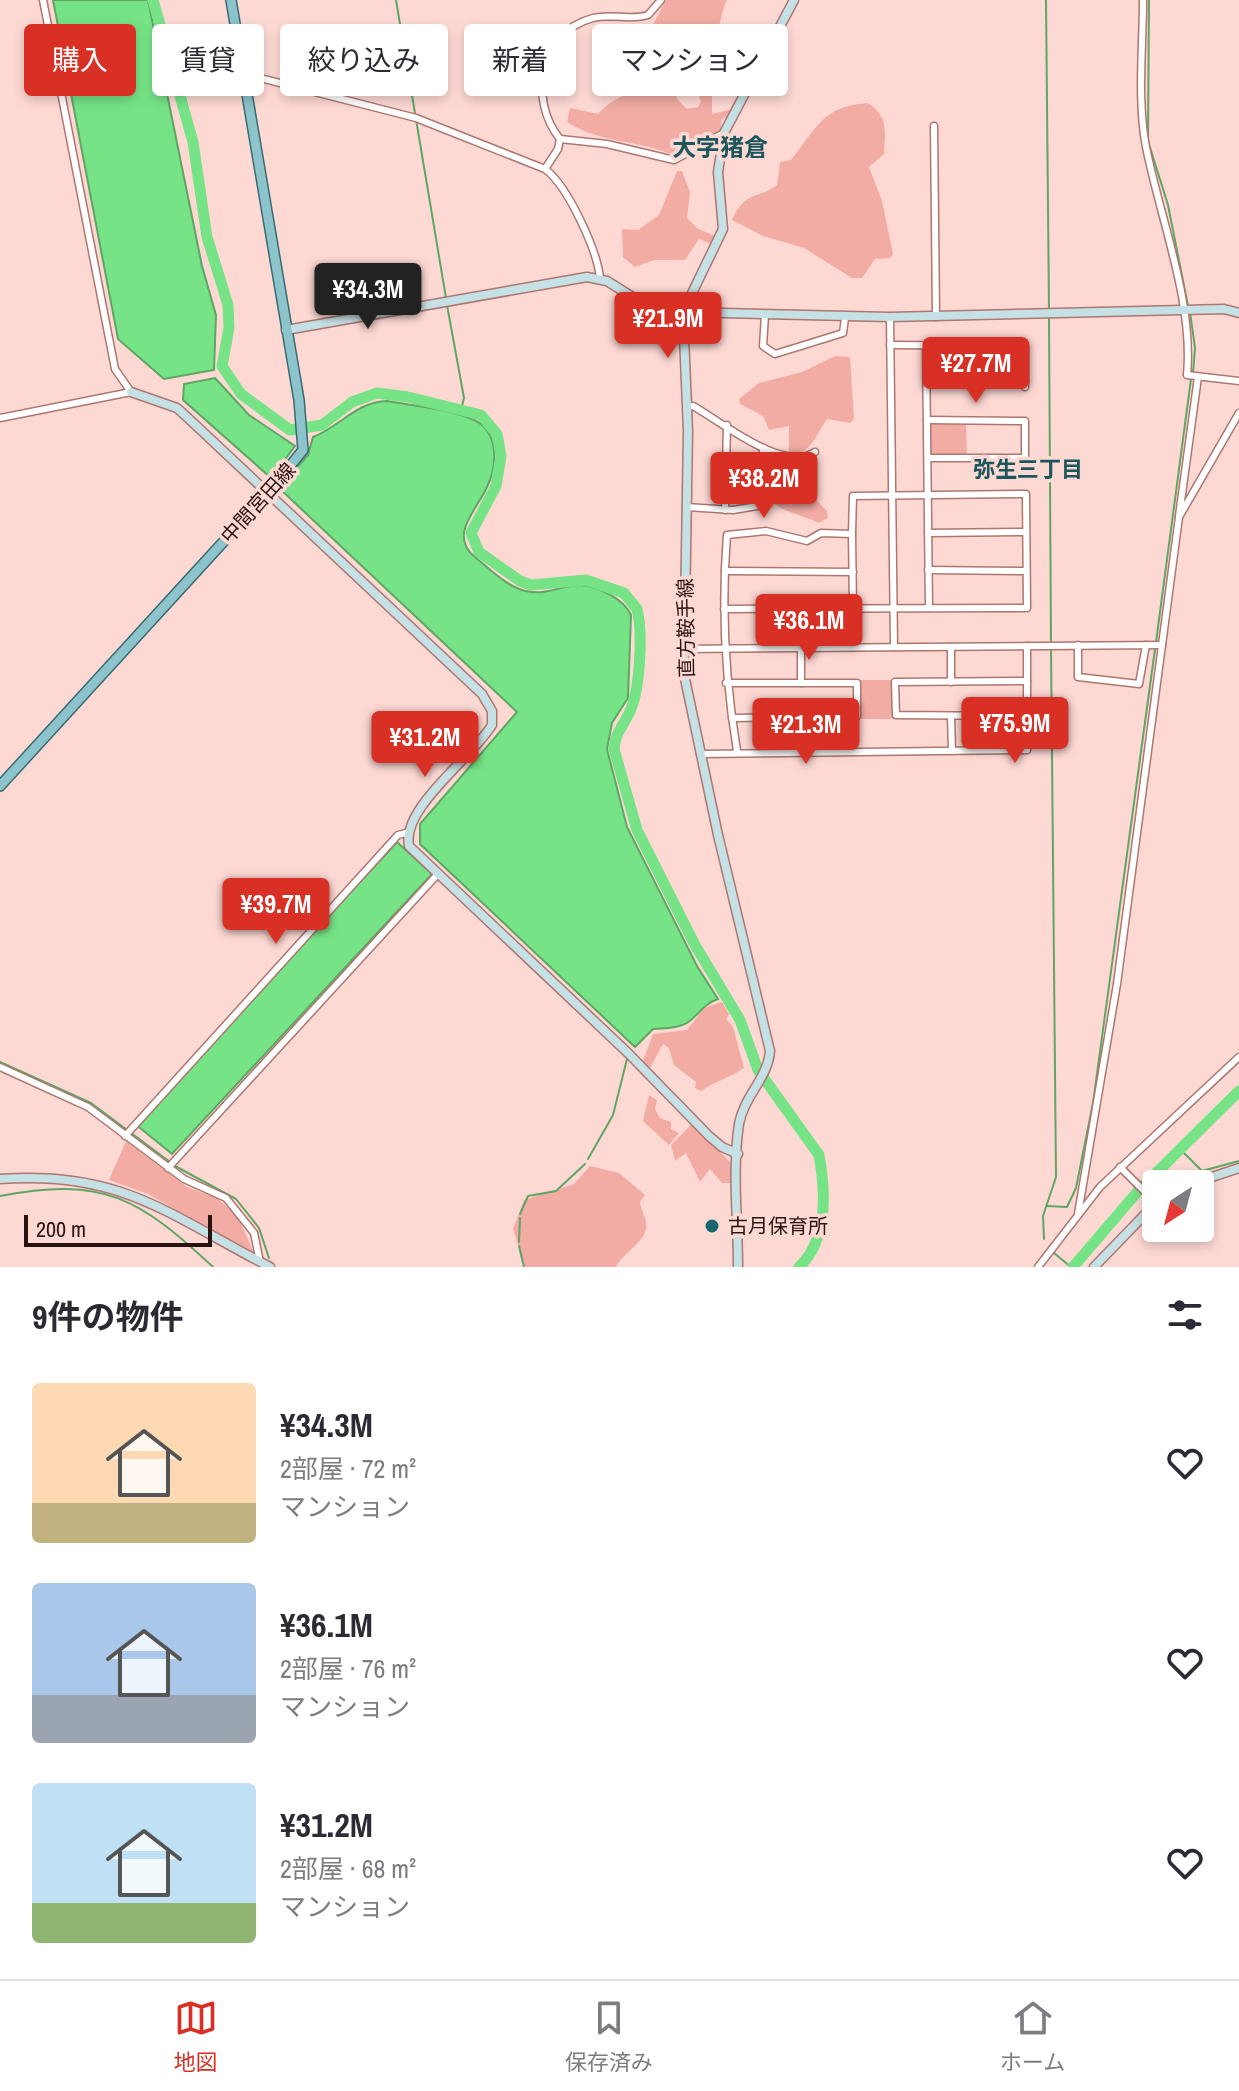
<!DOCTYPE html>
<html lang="ja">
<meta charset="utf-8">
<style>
body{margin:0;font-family:"Archivo Narrow","Noto Sans JP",sans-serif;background:#f7f7f7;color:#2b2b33;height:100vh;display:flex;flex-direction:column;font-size:30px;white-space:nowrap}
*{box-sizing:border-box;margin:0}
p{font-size:26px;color:#7c7c81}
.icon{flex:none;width:44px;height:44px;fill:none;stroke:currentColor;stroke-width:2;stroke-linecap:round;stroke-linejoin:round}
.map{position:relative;height:1267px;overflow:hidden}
.details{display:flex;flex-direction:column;background:#fff;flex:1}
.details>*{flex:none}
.hud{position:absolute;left:24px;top:24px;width:800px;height:72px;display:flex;gap:16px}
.needle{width:52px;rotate:216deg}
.buttons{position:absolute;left:1142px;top:1170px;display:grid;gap:16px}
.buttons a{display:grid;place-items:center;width:72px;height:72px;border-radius:8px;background:#fff;box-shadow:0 4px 12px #0003;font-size:40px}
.scale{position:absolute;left:24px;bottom:20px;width:188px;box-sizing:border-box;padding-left:8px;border:4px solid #281311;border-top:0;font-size:22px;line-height:28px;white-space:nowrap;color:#281311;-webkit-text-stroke:6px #fed9d4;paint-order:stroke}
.price{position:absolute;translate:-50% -68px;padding:0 18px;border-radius:8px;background:#d93025;color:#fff;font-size:26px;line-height:52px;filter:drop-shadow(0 2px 4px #0008)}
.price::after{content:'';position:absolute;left:50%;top:48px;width:24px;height:18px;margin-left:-12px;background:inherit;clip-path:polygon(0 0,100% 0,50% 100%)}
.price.on{background:#222;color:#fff}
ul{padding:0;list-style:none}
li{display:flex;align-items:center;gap:24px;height:200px;padding:0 32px}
li span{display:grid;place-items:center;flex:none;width:224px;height:160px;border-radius:8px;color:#555}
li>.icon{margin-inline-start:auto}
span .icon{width:96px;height:96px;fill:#fffc;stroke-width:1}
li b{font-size:34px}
h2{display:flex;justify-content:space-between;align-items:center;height:96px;padding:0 32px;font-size:34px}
.pill{padding:0 28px;border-radius:8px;background:#fff;box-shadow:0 4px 12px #0003;font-size:28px;line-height:72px}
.pill.on{background:#d93025;color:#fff}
.dock{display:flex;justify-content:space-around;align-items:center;height:112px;border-top:2px solid #e1e1e2;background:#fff;font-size:22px;color:#7c7c81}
.dock a{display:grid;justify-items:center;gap:4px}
.dock .on{color:#d93025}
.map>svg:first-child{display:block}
</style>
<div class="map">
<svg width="1239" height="1267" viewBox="0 0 1239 1267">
<rect width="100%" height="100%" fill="#fed9d4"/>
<!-- green -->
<g fill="#f2aca3">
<path d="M666 0H727C722 10 721 22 717 32 702 68 689 56 712 95V114L733 109 729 116 722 119 720 130 673 155C637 139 604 145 567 122L570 108 598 114C607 104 613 101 624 95 639 84 648 68 668 82L678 100 687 109 698 107 701 102C695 88 700 71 692 58 682 43 667 47 653 25Z"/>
<path d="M868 103C889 116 885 133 884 154L869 167 882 201 893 254 890 258 875 259 862 278H852L804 248 763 236 732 220C744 191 759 199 777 185L780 162 791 160C817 128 822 106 868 103Z"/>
<path d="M677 171H682L690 192 687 218 698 229 716 236 713 245 699 239 685 260H654L635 267 623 257 622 229 638 230 659 215Z"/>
<path d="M835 356 850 357 854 419 850 423 827 419C815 436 812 453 789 456V426L769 430 763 416 740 404 739 399 759 383 802 372Z"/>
<path d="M931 423H966L967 454H931Z"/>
<path d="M768 461 789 472 805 468 803 486 827 511 828 518 819 523C779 505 776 517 757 471Z"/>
<rect x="861" y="680" width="31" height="39"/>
<path d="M722 1002 729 1014 726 1019 733 1027 744 1068C729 1078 716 1081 701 1091L695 1088 696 1082 674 1065 669 1048 663 1044 650 1068 643 1061 653 1034 687 1030 704 1008Z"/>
<path d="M649 1095 657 1100 655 1109 660 1118 671 1122V1129L679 1133 669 1145 643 1121Z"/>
<path d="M692 1124 732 1164 733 1183H722L710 1169 700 1182 686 1153 675 1161 671 1145Z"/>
<path d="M126 1141 187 1187 217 1198 238 1217 254 1253 148 1194 109 1180Z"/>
<path d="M590 1166 619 1173 645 1195 640 1202C641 1211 645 1215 646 1222 650 1240 623 1252 616 1267H525L513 1229 524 1200 574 1184Z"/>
</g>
<!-- water -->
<g fill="#76e387" stroke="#5fa564" stroke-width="2">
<path d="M53 0H148L202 266 216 315 214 370 164 379 118 339Z"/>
<path d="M215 378 249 415 295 446 271 478 183 400 184 384Z"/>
<path d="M387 401C414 406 446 408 472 419 499 430 498 464 487 487 477 510 448 535 475 557 488 568 509 588 526 591 545 596 562 585 580 585 598 586 624 599 631 615L628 698 612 723 607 749 627 827 697 966 718 999C703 1004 699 1015 687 1023 677 1029 664 1028 653 1029L635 1047 420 844V824L517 712 279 488 308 455 313 437C341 426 356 402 387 401Z"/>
<path d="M397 842 432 874 172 1154 135 1124Z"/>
</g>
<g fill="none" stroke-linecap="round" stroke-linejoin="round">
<!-- stream -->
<g stroke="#5fa564" stroke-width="2">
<path d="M396 0 446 298"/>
<path d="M1046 0 1049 311"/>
<path d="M1149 0 1148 141 1168 205 1188 306"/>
<path d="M447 305 464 398 461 410"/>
<path d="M1190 312 1195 348 1193 373"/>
<path d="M1049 317 1051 643"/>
<path d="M1156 642 1191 379"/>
<path d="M0 1062 91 1103 170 1162"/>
<path d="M1180 1149 1202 1171 1239 1161"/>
<path d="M588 1159 613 1115 627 1059"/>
<path d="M175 1166 236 1199 259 1228 269 1258"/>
<path d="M0 1196C103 1176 139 1198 213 1267"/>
<path d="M1047 1206 1067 1207 1076 1188 1093 1103 1155 649"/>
<path d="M520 1214 528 1196 556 1191 585 1164"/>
<path d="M1044 1239 1043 1216 1056 1177 1051 649"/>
<path d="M519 1242 520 1218"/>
<path d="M519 1246 524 1267"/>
<path d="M1054 1253 1071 1267"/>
</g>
<!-- river -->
<g stroke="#76e387" stroke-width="11">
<path d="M153 0 193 142 207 237 228 305 229 328 222 366 241 394 290 430 322 425 352 402 377 393 408 397 481 415 497 434 501 456 496 486 471 533 479 552 520 581 531 585 586 580 624 593 637 609C643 632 640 687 631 709 625 724 615 732 614 749L637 830 695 945 740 1020 758 1070 819 1155C826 1193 828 1240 799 1267"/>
<path d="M1073 1267 1139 1190 1239 1091"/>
</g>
<defs>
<g id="street">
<path d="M43 0 115 369 131 392"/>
<path d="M661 0 648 15C630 21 611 13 593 18 539 32 528 100 560 139L607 144 674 160 724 133"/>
<path d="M1143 0C1143 48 1137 100 1146 147 1160 218 1194 303 1187 375L1239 381"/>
<path d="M245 74 416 118 545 169C568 186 597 250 600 278"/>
<path d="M934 126 936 317"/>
<path d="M545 169 558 149 560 139"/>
<path d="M765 315 763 346 775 354 843 333 845 318"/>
<path d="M890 317 894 647"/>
<path d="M890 345 1025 346V387"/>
<path d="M926 346 929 608"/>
<path d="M927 382H1025"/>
<path d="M687 407 693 406C722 422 783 473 815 452"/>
<path d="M0 418 131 392"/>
<path d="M927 420 1025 421V458H928"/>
<path d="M686 507 733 510 763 505 756 474 764 448"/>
<path d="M725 510 727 425"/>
<path d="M1179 516 1198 377"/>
<path d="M928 533 1026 532"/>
<path d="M852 534 853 608"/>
<path d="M928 570 1026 571"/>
<path d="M725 571 853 572"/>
<path d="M724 609 1027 608 1026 494 853 496 852 534 821 533 807 541 766 531 727 535C721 608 725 678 737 751"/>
<path d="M1078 645V677L1139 684 1146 645"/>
<path d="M801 647V683"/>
<path d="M951 647V682"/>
<path d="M682 649 1162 645"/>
<path d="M726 683H857V716L732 718"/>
<path d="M951 716 952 751"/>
<path d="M1027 716 896 715 895 682 1027 681"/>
<path d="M800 717 801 751"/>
<path d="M700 754 1027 750V646"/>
<path d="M0 1067 88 1107 184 1179 226 1198 254 1233 260 1262"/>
<path d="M125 1136 398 835 406 833"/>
<path d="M1120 1167 1156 1203"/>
<path d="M168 1168 437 875"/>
<path d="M1078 1214 1117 984 1179 517 1239 413"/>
<path d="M1038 1267 1100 1187 1239 1057"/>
</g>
<g id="secondary">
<path d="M286 330 587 277 607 281 647 306 683 312 890 317 1224 309 1239 313"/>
<path d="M131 392 177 408 188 418 482 694 492 711V725C472 758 401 808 409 846L628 1053 709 1136 722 1147 738 1154"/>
<path d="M0 1179C121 1170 169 1215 270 1267"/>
<path d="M1191 1184 1239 1168"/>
<path d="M738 1267C738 1221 732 1170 739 1124 744 1096 768 1078 770 1051L718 835 684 674 688 431 683 312 723 229 718 172 724 133 794 0"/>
<path d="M1094 1267 1156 1203"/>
</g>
<path id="primary" d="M0 786 268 493 303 450 299 400 231 0"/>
</defs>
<!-- street casing -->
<use href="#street" stroke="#ad766f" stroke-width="9"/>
<!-- secondary casing -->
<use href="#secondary" stroke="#ad766f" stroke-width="11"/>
<!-- primary casing -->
<use href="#primary" stroke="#386b72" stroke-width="12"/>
<!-- street -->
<use href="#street" stroke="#fff" stroke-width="6"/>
<!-- secondary -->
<use href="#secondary" stroke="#c6e1e5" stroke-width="8"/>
<!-- primary -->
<use href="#primary" stroke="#8dc3ca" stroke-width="9"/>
</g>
<!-- markers -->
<circle fill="#18656e" stroke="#fed9d4" stroke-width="3" cx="712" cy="1226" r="8"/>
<g text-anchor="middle" stroke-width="7" stroke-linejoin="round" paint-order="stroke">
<!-- street labels -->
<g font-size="20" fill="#281311" stroke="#fed9d4">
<text transform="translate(258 503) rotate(-48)" y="7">中間宮田線</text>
<text transform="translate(686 628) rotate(-91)" y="7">直方鞍手線</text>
</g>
<!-- poi labels -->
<g font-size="20" fill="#281311" stroke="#fed9d4" text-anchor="start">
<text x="728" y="1233">古月保育所</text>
</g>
<!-- neighbourhood labels -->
<g font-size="22" font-weight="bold" fill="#1b565d" stroke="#fed9d4">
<text x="1028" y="477">弥生三丁目</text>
</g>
<!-- quarter labels -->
<g font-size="24" font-weight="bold" fill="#1b565d" stroke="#fed9d4">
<text x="720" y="156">大字猪倉</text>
</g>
</g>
</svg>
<div class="buttons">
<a><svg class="needle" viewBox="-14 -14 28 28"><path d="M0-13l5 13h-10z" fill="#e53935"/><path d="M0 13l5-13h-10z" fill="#7c7c81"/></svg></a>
</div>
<div class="scale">200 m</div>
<b class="price on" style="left:368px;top:331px">¥34.3M</b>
<b class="price" style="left:668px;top:360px">¥21.9M</b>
<b class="price" style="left:976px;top:405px">¥27.7M</b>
<b class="price" style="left:764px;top:520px">¥38.2M</b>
<b class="price" style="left:809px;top:662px">¥36.1M</b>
<b class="price" style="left:1015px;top:765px">¥75.9M</b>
<b class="price" style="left:806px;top:766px">¥21.3M</b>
<b class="price" style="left:425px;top:779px">¥31.2M</b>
<b class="price" style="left:276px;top:946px">¥39.7M</b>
<div class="hud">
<a class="pill on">購入</a>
<a class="pill">賃貸</a>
<a class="pill">絞り込み</a>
<a class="pill">新着</a>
<a class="pill">マンション</a>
</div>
</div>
<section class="details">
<h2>9件の物件<svg class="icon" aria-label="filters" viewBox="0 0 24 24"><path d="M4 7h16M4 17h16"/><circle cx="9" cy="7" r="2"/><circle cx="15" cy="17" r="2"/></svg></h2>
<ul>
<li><span style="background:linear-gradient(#ffd9b3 75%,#c2b280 0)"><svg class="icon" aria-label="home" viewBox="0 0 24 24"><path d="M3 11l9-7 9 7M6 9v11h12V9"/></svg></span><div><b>¥34.3M</b><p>2部屋 · 72 m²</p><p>マンション</p></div><svg class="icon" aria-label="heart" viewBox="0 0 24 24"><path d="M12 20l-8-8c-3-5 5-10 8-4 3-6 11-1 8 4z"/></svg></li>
<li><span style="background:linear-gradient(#a9c7e8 70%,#9aa5b1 0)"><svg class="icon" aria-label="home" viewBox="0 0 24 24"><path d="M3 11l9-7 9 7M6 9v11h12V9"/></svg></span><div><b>¥36.1M</b><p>2部屋 · 76 m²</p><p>マンション</p></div><svg class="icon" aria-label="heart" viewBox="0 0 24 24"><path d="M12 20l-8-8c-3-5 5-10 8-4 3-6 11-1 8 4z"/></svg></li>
<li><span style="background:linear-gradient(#bfe0f5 75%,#8fb573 0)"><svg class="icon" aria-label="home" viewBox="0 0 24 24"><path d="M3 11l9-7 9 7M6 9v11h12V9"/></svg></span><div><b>¥31.2M</b><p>2部屋 · 68 m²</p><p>マンション</p></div><svg class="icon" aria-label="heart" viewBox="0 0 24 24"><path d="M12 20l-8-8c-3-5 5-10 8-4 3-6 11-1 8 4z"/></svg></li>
</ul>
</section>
<nav class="dock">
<a class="on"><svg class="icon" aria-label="map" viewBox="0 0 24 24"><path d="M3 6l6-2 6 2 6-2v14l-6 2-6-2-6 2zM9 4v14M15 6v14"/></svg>地図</a>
<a><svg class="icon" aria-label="saved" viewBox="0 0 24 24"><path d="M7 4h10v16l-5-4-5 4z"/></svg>保存済み</a>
<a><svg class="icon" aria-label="home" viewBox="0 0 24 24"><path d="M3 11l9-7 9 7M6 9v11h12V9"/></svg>ホーム</a>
</nav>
